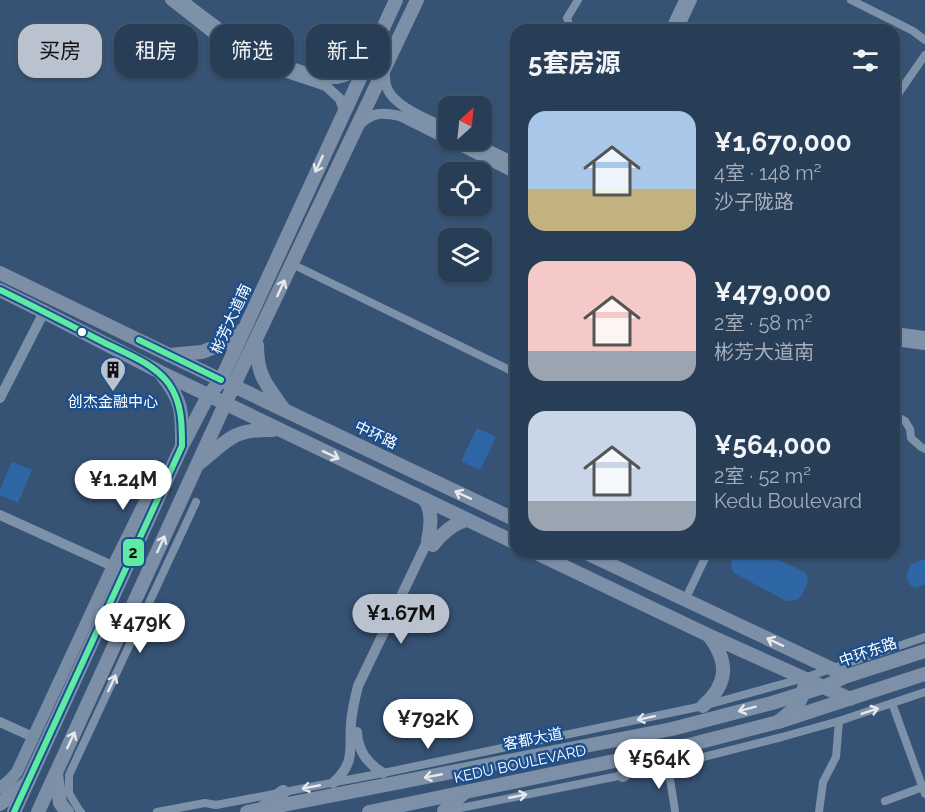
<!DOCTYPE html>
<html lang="zh">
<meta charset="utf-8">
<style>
body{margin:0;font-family:Raleway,"Noto Sans SC",sans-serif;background:#30455d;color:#f1f3f6;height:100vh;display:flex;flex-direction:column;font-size:22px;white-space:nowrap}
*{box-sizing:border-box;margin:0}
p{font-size:20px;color:#a5aeba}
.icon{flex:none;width:33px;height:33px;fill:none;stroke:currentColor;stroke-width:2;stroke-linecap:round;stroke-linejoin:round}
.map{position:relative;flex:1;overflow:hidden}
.drawer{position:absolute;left:510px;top:24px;width:390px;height:534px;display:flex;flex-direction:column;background:#283e57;border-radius:18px;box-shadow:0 2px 4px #0004,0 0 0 2px #44576d}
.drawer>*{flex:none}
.top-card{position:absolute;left:18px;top:24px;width:402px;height:54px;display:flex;gap:12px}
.needle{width:39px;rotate:27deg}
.tools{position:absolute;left:438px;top:96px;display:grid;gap:12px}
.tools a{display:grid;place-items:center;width:54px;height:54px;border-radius:12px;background:#283e57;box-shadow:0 2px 4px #0004,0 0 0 2px #44576d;font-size:30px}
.price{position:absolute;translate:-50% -51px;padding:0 14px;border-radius:21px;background:#fff;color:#222;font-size:20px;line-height:39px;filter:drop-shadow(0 2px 3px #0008)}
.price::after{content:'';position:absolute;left:50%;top:36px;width:18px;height:14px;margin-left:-9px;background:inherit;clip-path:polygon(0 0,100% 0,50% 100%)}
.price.on{background:#b9c2ce;color:#111}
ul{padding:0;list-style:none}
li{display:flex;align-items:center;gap:18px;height:150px;padding:0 18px}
li span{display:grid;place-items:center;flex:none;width:168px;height:120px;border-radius:18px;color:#555}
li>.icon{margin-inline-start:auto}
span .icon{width:72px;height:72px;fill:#fffc;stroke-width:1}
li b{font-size:26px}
h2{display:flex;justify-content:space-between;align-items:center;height:72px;padding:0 18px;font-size:26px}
.pill{padding:0 21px;border-radius:18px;background:#283e57;box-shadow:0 2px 4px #0004,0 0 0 2px #44576d;font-size:21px;line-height:54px}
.pill.on{background:#b9c2ce;color:#111}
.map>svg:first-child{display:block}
</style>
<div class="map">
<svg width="925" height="812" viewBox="0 0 925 812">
<rect width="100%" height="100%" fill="#365274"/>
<!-- green -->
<g fill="#2f66a5">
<path d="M477 428 496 437 480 470 461 461Z"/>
<path d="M12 462 32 470 18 503 0 495V489Z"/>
<path d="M736 552H763L806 573 808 582C802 593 802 602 786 601L734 573C728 566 732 559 736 552Z"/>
<path d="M925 559V584L916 588 910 585 906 576 911 564Z"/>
</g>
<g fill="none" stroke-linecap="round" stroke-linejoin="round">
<!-- minor -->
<g stroke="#7d92a8" stroke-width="8">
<path d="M851 0 913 31 925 40"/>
<path d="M571 30 567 18 578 0"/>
<path d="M894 100 925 55"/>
<path d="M292 264 516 373"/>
<path d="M894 415 905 421 910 429 911 438 921 447 925 449"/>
<path d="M685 600 708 552"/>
<path d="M892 703 925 794"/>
<path d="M668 766 675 811"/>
<path d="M885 801 923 787"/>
<path d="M446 811 668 766 782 737 839 721 925 692"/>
<path d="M81 812 79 810 69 793V775L196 502"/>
<path d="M157 812 205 803 216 805 383 773 703 706 804 678 925 637"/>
<path d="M819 812 823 782 836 757 839 721"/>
</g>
<!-- tertiary -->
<g stroke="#7d92a8" stroke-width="10">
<path d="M170 0 226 44 256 61 284 72 326 86 340 99 344 111"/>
<path d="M183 0C223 32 260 58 310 73 318 76 328 80 337 79 348 78 356 71 365 65"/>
<path d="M670 30 684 0"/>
<path d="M678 30 692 0"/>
<path d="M384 69C385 75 385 83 387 88 395 108 430 120 448 129"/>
<path d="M358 126C372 112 381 112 400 116L516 174"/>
<path d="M469 140 516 163"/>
<path d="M894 332 925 336"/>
<path d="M894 341 925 345"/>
<path d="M511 370 516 359"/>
<path d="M0 398 44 312"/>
<path d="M0 515 119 569"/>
<path d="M0 722 33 737"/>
<path d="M357 732C358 751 367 763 383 773"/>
<path d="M333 783C356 762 349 750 351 723 352 710 355 698 358 686L428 540"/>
</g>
<!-- secondary -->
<path stroke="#798da4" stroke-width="12" d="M0 788 10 780 17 772 110 572 152 487 168 477"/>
<!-- primary -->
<g stroke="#7d8ea7" stroke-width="14">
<path d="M0 273 221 380 516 520"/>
<path d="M0 290 44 312 160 372 516 543"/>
<path d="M257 345C257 376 266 384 283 408"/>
<path d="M169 355 202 352 225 343 243 330"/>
<path d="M162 375C183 402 182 412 182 444"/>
<path d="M201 462C229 439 233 429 273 430"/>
<path d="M424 499C433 510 431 527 428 540"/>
<path d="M433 545C441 534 454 523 467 520"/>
<path d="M534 552 708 635 850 699"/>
<path d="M584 552 847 676"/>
<path d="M703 706C728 684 729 663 710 637"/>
<path d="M779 721C791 712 803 703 804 687"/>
<path d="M14 812 182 446 208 396 221 380 396 0"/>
<path d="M38 812 225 404 417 0"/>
</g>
<!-- trunk -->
<g stroke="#7e90a7" stroke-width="14">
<path d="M56 774 60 803 67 812"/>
<path d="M623 775 641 756"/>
<path d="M0 804 28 782"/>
<path d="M263 808 283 792"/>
<path d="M444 811 465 792"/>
<path d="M247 812 672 729 772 703 823 687 847 676 925 651"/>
<path d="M369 812 677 748 778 722 925 674"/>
</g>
<defs>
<g id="bus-1">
<path d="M0 290C33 306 66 323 99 340 122 352 153 362 169 384 182 403 182 424 182 446L14 812"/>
<path d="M139 340 221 380"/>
</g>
</defs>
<!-- bus-1 casing -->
<use href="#bus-1" stroke="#1b4f8f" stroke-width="10"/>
<!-- bus-1 -->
<use href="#bus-1" stroke="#60e9a3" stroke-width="6"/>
</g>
<!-- one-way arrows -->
<defs><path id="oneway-shaft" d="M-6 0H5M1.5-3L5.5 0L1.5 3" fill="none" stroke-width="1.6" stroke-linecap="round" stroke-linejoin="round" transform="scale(1.5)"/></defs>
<g stroke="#e5e8ed">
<use href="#oneway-shaft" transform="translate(319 164) rotate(115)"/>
<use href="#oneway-shaft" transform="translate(281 288) rotate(-65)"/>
<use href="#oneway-shaft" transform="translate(331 455) rotate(25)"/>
<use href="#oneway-shaft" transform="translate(463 495) rotate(-155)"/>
<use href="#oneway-shaft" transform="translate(161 544) rotate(-65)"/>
<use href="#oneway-shaft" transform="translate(775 642) rotate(-155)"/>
<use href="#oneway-shaft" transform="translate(71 740) rotate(-65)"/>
</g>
<g stroke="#e5e9ee">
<use href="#oneway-shaft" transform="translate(112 683) rotate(-65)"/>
<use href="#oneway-shaft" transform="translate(870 711) rotate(-19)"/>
<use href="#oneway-shaft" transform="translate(646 718) rotate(168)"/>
<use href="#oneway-shaft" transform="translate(311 787) rotate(169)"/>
<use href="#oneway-shaft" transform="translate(518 796) rotate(-11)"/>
</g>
<g stroke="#e5e9ed">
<use href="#oneway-shaft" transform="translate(747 709) rotate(165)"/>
<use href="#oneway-shaft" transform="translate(433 776) rotate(169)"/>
</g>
<!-- icons -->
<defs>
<symbol id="building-pin" viewBox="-11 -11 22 30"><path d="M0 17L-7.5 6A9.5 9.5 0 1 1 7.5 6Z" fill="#b9c2ce" stroke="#1b4f8f"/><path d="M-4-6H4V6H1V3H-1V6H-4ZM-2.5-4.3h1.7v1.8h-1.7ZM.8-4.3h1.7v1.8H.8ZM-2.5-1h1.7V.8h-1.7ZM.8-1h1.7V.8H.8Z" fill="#111"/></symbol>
</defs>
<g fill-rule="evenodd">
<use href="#building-pin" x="98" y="355" width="30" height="40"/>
</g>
<!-- markers -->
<circle fill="#fff" stroke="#1b4f8f" stroke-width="2" cx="82" cy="332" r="5"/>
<g text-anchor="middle" stroke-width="5" stroke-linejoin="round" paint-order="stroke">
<!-- street labels -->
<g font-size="15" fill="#fff" stroke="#1b4f8f">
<text transform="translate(231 319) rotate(-65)" y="5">彬芳大道南</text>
<text transform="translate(376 435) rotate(25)" y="5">中环路</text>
<text transform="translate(868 652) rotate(-19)" y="5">中环东路</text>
<text transform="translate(533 739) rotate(-11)" y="5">客都大道</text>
<text transform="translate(520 764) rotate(-12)" y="5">KEDU BOULEVARD</text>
</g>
<!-- poi labels -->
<g font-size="15" fill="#fff" stroke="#1b4f8f">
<text x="113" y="407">创杰金融中心</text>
</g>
</g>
<rect stroke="#1b4f8f" stroke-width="2" x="122" y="538" width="23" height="29" rx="6" fill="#60e9a3"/>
<g font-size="16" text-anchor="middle" font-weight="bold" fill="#111">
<text x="133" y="558">2</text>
</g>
</svg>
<div class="tools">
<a><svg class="needle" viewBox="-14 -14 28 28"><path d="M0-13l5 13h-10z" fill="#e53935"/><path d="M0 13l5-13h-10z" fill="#a5aeba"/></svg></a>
<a><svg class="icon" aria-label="locate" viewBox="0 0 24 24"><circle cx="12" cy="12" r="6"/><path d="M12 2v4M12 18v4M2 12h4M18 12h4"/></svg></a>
<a><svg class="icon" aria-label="layers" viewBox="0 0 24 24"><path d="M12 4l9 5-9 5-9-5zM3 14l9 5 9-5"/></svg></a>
</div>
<b class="price" style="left:123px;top:511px">¥1.24M</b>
<b class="price on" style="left:401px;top:645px">¥1.67M</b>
<b class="price" style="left:140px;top:654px">¥479K</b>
<b class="price" style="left:428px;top:750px">¥792K</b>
<b class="price" style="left:659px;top:790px">¥564K</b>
<div class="top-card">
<a class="pill on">买房</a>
<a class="pill">租房</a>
<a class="pill">筛选</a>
<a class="pill">新上</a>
</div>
<section class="drawer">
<h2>5套房源<svg class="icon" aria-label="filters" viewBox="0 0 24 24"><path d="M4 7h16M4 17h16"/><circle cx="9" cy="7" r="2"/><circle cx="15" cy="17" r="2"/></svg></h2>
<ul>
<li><span style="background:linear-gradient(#a9c7e8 65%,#c2b280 0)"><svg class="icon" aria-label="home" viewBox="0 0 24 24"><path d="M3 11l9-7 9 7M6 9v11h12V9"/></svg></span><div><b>¥1,670,000</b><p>4室 · 148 m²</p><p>沙子陇路</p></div></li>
<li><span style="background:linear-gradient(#f6c9c9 75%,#9aa5b1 0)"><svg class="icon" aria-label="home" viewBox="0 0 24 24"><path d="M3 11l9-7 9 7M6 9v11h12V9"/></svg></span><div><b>¥479,000</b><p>2室 · 58 m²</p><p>彬芳大道南</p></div></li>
<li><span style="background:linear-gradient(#c9d6e8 75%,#9aa5b1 0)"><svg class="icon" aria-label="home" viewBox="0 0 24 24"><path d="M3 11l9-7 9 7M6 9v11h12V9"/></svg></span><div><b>¥564,000</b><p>2室 · 52 m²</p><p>Kedu Boulevard</p></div></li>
</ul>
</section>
</div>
